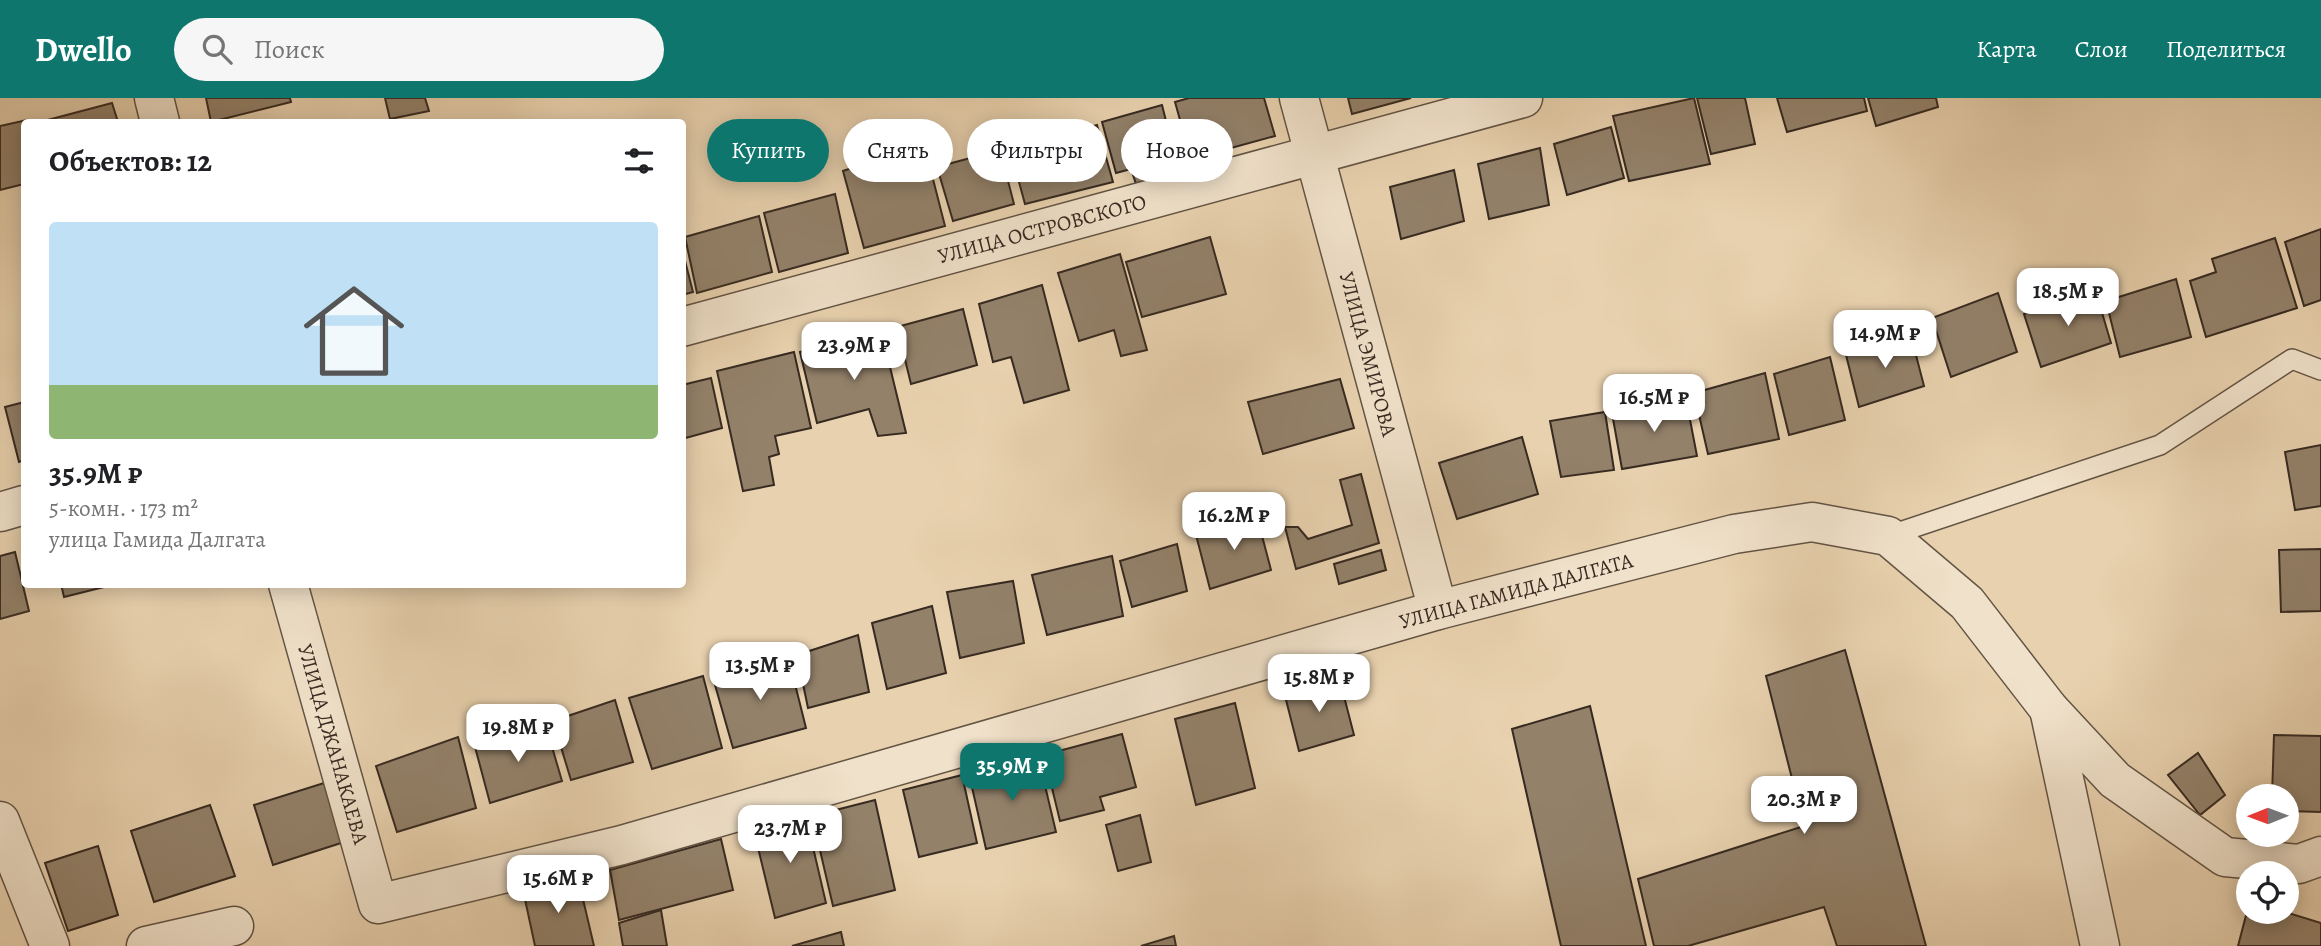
<!DOCTYPE html>
<html lang="ru">
<meta charset="utf-8">
<style>
body{margin:0;font-family:Alegreya,serif;background:#f6f6f6;color:#202124;height:100vh;display:flex;flex-direction:column;font-size:26px;white-space:nowrap}
*{box-sizing:border-box;margin:0}
p{font-size:23px;color:#757577}
.icon{flex:none;width:38px;height:38px;fill:none;stroke:currentColor;stroke-width:2;stroke-linecap:round;stroke-linejoin:round}
.map{position:relative;flex:1;overflow:hidden}
.sheet{position:absolute;left:21px;top:21px;width:665px;height:469px;display:flex;flex-direction:column;background:#fff;border-radius:7px;box-shadow:0 4px 18px #0003}
.sheet>*{flex:none}
.guide{position:absolute;left:707px;top:21px;width:665px;height:63px;display:flex;gap:14px}
.needle{width:46px;rotate:269deg}
.tools{position:absolute;left:2236px;top:686px;display:grid;gap:14px}
.tools a{display:grid;place-items:center;width:63px;height:63px;border-radius:50%;background:#fff;box-shadow:0 4px 18px #0003;font-size:35px}
.price{position:absolute;translate:-50% -60px;padding:0 16px;border-radius:14px;background:#fff;color:#222;font-size:23px;line-height:46px;filter:drop-shadow(0 2px 4px #0008)}
.price::after{content:'';position:absolute;left:50%;top:42px;width:21px;height:16px;margin-left:-10px;background:inherit;clip-path:polygon(0 0,100% 0,50% 100%)}
.price.selected{background:#0f766e;color:#fff}
ul{padding:0;list-style:none}
li{display:grid;align-content:center;gap:14px;height:371px;padding:0 28px}
li span{display:grid;place-items:center;height:217px;border-radius:7px;color:#555}
li>.icon{margin-inline-start:auto}
span .icon{width:126px;height:126px;fill:#fffc;stroke-width:1}
li b{font-size:30px}
h2{display:flex;justify-content:space-between;align-items:center;height:84px;padding:0 28px;font-size:30px}
.chip{padding:0 24px;border-radius:32px;background:#fff;box-shadow:0 4px 18px #0003;font-size:24px;line-height:63px}
.chip.selected{background:#0f766e;color:#fff}
header{display:flex;align-items:center;gap:42px;box-sizing:border-box;height:98px;padding:0 35px;background:#0f766e;color:#fff}
header strong{font-size:33px}
nav{display:flex;gap:38px;margin-inline-start:auto;font-size:24px}
.search{width:490px;height:63px;background:#f6f6f6;display:flex;align-items:center;gap:18px;box-sizing:border-box;padding:0 24px;border-radius:38px;color:#757577;font-size:26px}
.map>svg:first-child{display:block}
</style>
<header>
<strong>Dwello</strong>
<div class="search"><svg class="icon" aria-label="search" viewBox="0 0 24 24"><circle cx="10" cy="10" r="6"/><path d="M15 15l6 6"/></svg>Поиск</div>
<nav><a>Карта</a><a>Слои</a><a>Поделиться</a></nav>
</header>
<div class="map">
<svg width="2321" height="848" viewBox="0 0 2321 848">
<rect width="100%" height="100%" fill="#e8d1ae"/>
<filter id="stains"><feTurbulence type="fractalNoise" baseFrequency=".00286" numOctaves="4"/><feColorMatrix values="0 0 0 0 .2 0 0 0 0 .09 0 0 0 0 .02 0 0 0 .5 -.17"/></filter>
<radialGradient id="worn" r=".72"><stop offset=".6" stop-color="#630" stop-opacity="0"/><stop offset="1" stop-color="#630" stop-opacity=".3"/></radialGradient>
<!-- building -->
<g fill="#93816a" stroke="#372a21" stroke-width="2">
<path d="M206 0H290L291 4 211 24Z"/>
<path d="M385 0H425L429 13 390 21Z"/>
<path d="M1189 0H1264L1275 38 1191 61 1175 4Z"/>
<path d="M1348 0H1411L1352 16Z"/>
<path d="M1694 0 1710 66 1629 83 1613 18Z"/>
<path d="M1697 0H1745L1755 46 1711 56Z"/>
<path d="M1777 0H1864L1867 13 1787 34Z"/>
<path d="M1868 0H1936L1938 9 1876 28Z"/>
<path d="M112 5 118 24H40Z"/>
<path d="M1162 7 1180 79 1138 92 1131 71 1116 75 1102 24Z"/>
<path d="M27 22V24H24V86L0 92V28Z"/>
<path d="M1097 27 1113 84 1025 106 1010 51Z"/>
<path d="M1611 29 1624 80 1567 97 1554 46Z"/>
<path d="M924 46 945 128 864 150 843 73Z"/>
<path d="M1540 50 1549 107 1489 121 1478 66Z"/>
<path d="M1000 52 1014 106 953 123 937 69Z"/>
<path d="M1454 72 1464 123 1401 141 1390 89Z"/>
<path d="M835 96 848 155 779 174 764 115Z"/>
<path d="M759 118 772 174 697 195 685 139Z"/>
<path d="M2321 131V202L2304 208 2285 144Z"/>
<path d="M1210 139 1226 196 1142 219 1126 164Z"/>
<path d="M2275 140 2297 210 2206 239 2190 183 2216 174 2212 161Z"/>
<path d="M682 151 693 194 682 197Z"/>
<path d="M1120 156 1147 252 1121 258 1114 232 1079 243 1058 175Z"/>
<path d="M2176 181 2191 239 2120 259 2106 203Z"/>
<path d="M1042 187 1069 292 1024 305 1011 259 993 264 979 206Z"/>
<path d="M2095 191 2111 245 2041 269 2024 216Z"/>
<path d="M1998 195 2017 254 1951 279 1932 220Z"/>
<path d="M963 211 977 267 911 286 897 229Z"/>
<path d="M881 232 906 335 878 338 869 311 817 325 800 254Z"/>
<path d="M1910 234 1924 288 1859 309 1846 257Z"/>
<path d="M794 254 811 330 775 338 779 356 769 359 774 387 743 393 717 273Z"/>
<path d="M1830 259 1845 322 1789 337 1774 276Z"/>
<path d="M1765 275 1779 341 1708 356 1694 295Z"/>
<path d="M711 280 722 330 682 341V287Z"/>
<path d="M1340 281 1354 330 1263 356 1248 304Z"/>
<path d="M1686 301 1697 358 1622 371 1612 315Z"/>
<path d="M24 304V362L19 364 5 309Z"/>
<path d="M1605 314 1614 372 1561 379 1550 323Z"/>
<path d="M1522 339 1538 396 1457 421 1439 365Z"/>
<path d="M2321 347V408L2295 412 2285 354Z"/>
<path d="M1361 376 1379 445 1296 471 1285 429H1298L1308 441 1352 427 1340 382Z"/>
<path d="M1256 415 1271 472 1210 491 1196 437Z"/>
<path d="M1177 446 1187 493 1132 509 1120 463Z"/>
<path d="M2321 451V513L2281 514 2279 452Z"/>
<path d="M1381 452 1386 472 1339 486 1334 466Z"/>
<path d="M15 454 29 513 0 521V458Z"/>
<path d="M1112 458 1123 518 1047 537 1032 477Z"/>
<path d="M1013 483 1024 545 960 560 947 494Z"/>
<path d="M61 486H116L64 499Z"/>
<path d="M932 508 946 575 887 591 872 525Z"/>
<path d="M858 537 869 594 808 610 797 557Z"/>
<path d="M1845 552 1926 848H1837L1824 809 1688 848H1654L1638 781 1804 728 1766 578Z"/>
<path d="M788 558 806 630 733 650 713 580Z"/>
<path d="M703 578 722 650 652 671 629 600Z"/>
<path d="M1339 579 1354 637 1299 653 1284 594Z"/>
<path d="M615 602 633 664 571 682 553 623Z"/>
<path d="M1235 605 1255 690 1196 707 1175 621Z"/>
<path d="M1590 608 1646 848H1561L1512 631Z"/>
<path d="M545 625 562 683 490 705 475 649Z"/>
<path d="M1122 636 1136 689 1100 699 1104 712 1060 723 1044 657Z"/>
<path d="M2274 637 2321 638V714L2287 713V698H2272Z"/>
<path d="M458 639 476 710 397 734 376 668Z"/>
<path d="M2198 655 2225 697 2200 717 2168 677Z"/>
<path d="M1038 658 1056 734 986 751 969 676Z"/>
<path d="M962 677 977 745 919 759 903 692Z"/>
<path d="M324 685 344 744 273 767 254 707Z"/>
<path d="M875 702 895 792 833 808 812 718Z"/>
<path d="M210 707 235 778 154 804 131 733Z"/>
<path d="M805 715 826 805 775 820 753 729Z"/>
<path d="M1140 717 1151 764 1118 773 1106 727Z"/>
<path d="M721 741 733 792 619 822 610 772Z"/>
<path d="M98 748 118 817 68 833 45 765Z"/>
<path d="M578 780 594 848H535L523 792Z"/>
<path d="M2249 806V814H2285L2321 825V848H2238Z"/>
<path d="M661 812 667 848H623L619 825Z"/>
<path d="M841 834 844 848H792Z"/>
<path d="M1174 838 1176 848H1141Z"/>
</g>
<g fill="none" stroke-linecap="round" stroke-linejoin="round">
<defs>
<path id="service" d="M1888 438 2160 347 2292 261 2321 272"/>
<g id="minor">
<path d="M154 0 160 24"/>
<path d="M1299 0 1438 512"/>
<path d="M682 229 1523 0"/>
<path d="M0 414 24 407"/>
<path d="M288 486 378 806 622 747 1438 512 1734 436 1812 424 1888 438 1967 505 2049 611 2115 682 2225 759 2299 766 2321 758"/>
<path d="M2049 611 2100 848"/>
<path d="M0 723 50 848"/>
<path d="M146 848 234 828"/>
</g>
</defs>
<!-- service casing -->
<use href="#service" stroke="#635444" stroke-width="22"/>
<!-- minor casing -->
<use href="#minor" stroke="#635444" stroke-width="41"/>
<!-- service -->
<use href="#service" stroke="#f0e1ca" stroke-width="19"/>
<!-- minor -->
<use href="#minor" stroke="#f0e1ca" stroke-width="38"/>
</g>
<g text-anchor="middle" stroke-width="6" stroke-linejoin="round" paint-order="stroke">
<!-- street labels -->
<g font-size="21" fill="#372a21" stroke="#f0e1ca">
<text transform="translate(1042 131) rotate(-15)" y="7">УЛИЦА ОСТРОВСКОГО</text>
<text transform="translate(1368 256) rotate(75)" y="7">УЛИЦА ЭМИРОВА</text>
<text transform="translate(1516 493) rotate(-15)" y="7">УЛИЦА ГАМИДА ДАЛГАТА</text>
<text transform="translate(333 646) rotate(74)" y="7">УЛИЦА ДЖАНАКАЕВА</text>
</g>
</g>
<rect width="100%" height="100%" filter="url(#stains)"/>
<rect width="100%" height="100%" fill="url(#worn)"/>
</svg>
<div class="tools">
<a><svg class="needle" viewBox="-14 -14 28 28"><path d="M0-13l5 13h-10z" fill="#e53935"/><path d="M0 13l5-13h-10z" fill="#757577"/></svg></a>
<a><svg class="icon" aria-label="locate" viewBox="0 0 24 24"><circle cx="12" cy="12" r="6"/><path d="M12 2v4M12 18v4M2 12h4M18 12h4"/></svg></a>
</div>
<b class="price" style="left:2068px;top:230px">18.5M ₽</b>
<b class="price" style="left:1885px;top:272px">14.9M ₽</b>
<b class="price" style="left:854px;top:284px">23.9M ₽</b>
<b class="price" style="left:1654px;top:336px">16.5M ₽</b>
<b class="price" style="left:1234px;top:454px">16.2M ₽</b>
<b class="price" style="left:760px;top:604px">13.5M ₽</b>
<b class="price" style="left:1319px;top:616px">15.8M ₽</b>
<b class="price" style="left:518px;top:666px">19.8M ₽</b>
<b class="price selected" style="left:1012px;top:705px">35.9M ₽</b>
<b class="price" style="left:1804px;top:738px">20.3M ₽</b>
<b class="price" style="left:790px;top:767px">23.7M ₽</b>
<b class="price" style="left:558px;top:817px">15.6M ₽</b>
<div class="guide">
<a class="chip selected">Купить</a>
<a class="chip">Снять</a>
<a class="chip">Фильтры</a>
<a class="chip">Новое</a>
</div>
<section class="sheet">
<h2>Объектов: 12<svg class="icon" aria-label="filters" viewBox="0 0 24 24"><path d="M4 7h16M4 17h16"/><circle cx="9" cy="7" r="2"/><circle cx="15" cy="17" r="2"/></svg></h2>
<ul>
<li><span style="background:linear-gradient(#bfe0f5 75%,#8fb573 0)"><svg class="icon" aria-label="home" viewBox="0 0 24 24"><path d="M3 11l9-7 9 7M6 9v11h12V9"/></svg></span><div><b>35.9M ₽</b><p>5-комн. · 173 m²</p><p>улица Гамида Далгата</p></div></li>
</ul>
</section>
</div>
